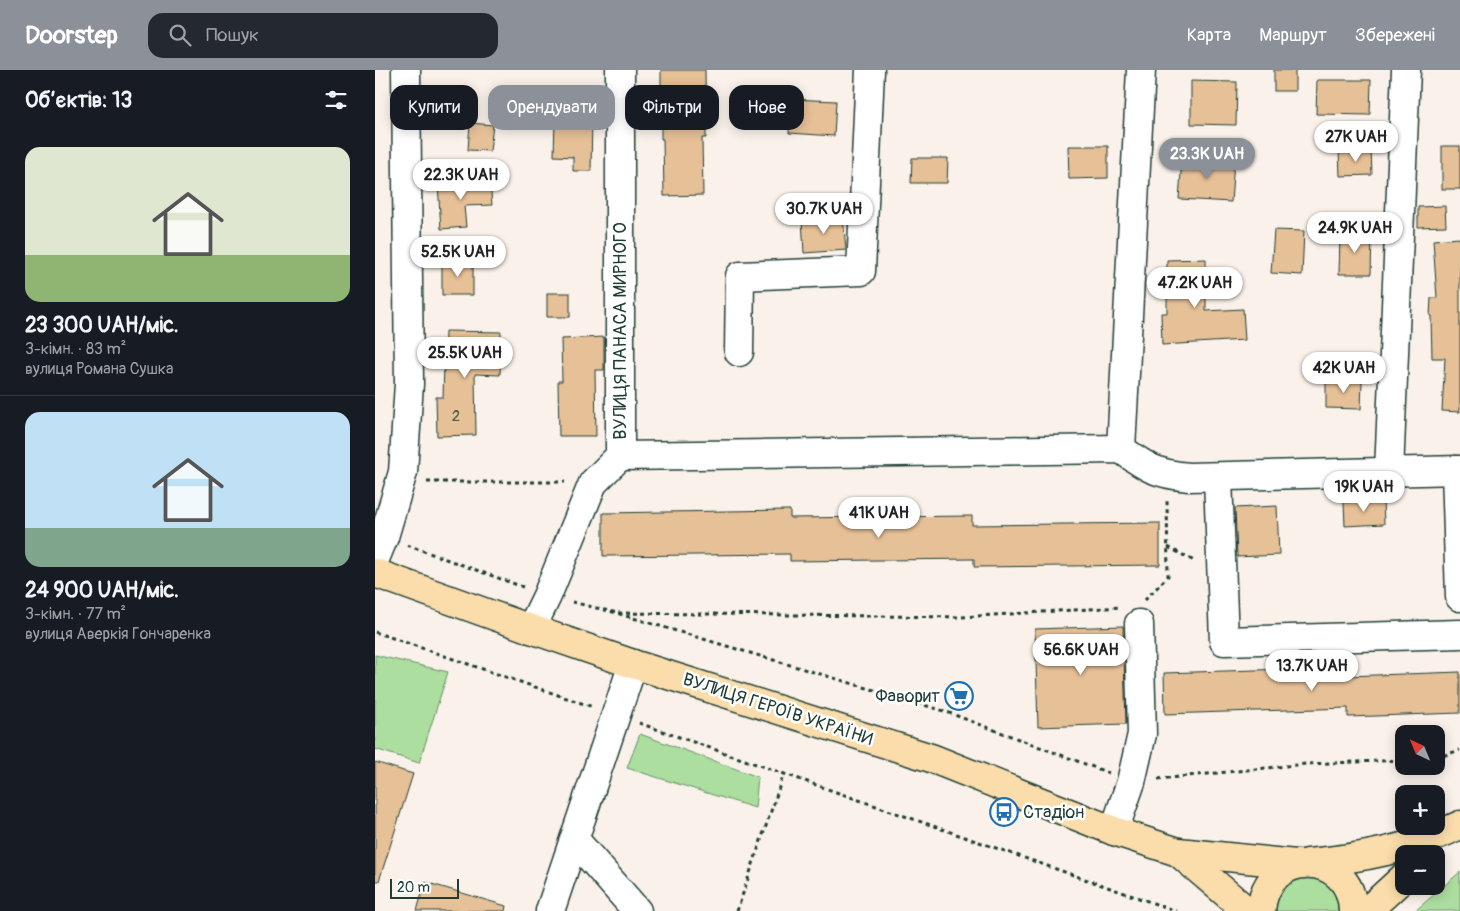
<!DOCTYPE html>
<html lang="uk">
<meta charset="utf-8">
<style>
body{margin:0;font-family:Pangolin,sans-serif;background:#242831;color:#f1f3f6;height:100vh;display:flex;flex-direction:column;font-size:19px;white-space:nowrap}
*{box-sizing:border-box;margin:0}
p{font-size:16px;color:#9ea1a6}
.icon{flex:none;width:28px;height:28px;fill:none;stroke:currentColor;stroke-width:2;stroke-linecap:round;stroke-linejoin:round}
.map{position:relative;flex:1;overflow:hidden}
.panel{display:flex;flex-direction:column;background:#171b24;width:375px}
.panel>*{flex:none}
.top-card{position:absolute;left:15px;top:15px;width:475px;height:45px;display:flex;gap:10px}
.needle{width:32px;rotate:316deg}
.buttons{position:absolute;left:1020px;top:655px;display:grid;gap:10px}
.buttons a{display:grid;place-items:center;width:50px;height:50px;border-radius:10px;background:#171b24;box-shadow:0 2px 12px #0003;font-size:25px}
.scale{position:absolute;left:15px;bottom:12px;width:69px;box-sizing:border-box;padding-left:5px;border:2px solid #1f3d34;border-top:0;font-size:14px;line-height:18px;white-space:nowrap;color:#1f3d34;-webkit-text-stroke:4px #fff;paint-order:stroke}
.price{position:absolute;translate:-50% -42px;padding:0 11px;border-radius:18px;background:#fff;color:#222;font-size:16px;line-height:32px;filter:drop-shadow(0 1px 2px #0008)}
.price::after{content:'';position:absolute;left:50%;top:30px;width:15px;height:11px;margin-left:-8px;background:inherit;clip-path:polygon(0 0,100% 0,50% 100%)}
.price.on{background:#8c9099;color:#fff}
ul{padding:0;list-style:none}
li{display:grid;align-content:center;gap:10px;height:265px;padding:0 25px}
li+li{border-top:1px solid #363941}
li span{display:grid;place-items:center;height:155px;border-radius:15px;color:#555}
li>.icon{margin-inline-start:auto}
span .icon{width:90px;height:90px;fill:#fffc;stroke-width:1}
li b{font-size:21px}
h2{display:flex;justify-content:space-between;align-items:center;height:60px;padding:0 25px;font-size:21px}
.tag{padding:0 18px;border-radius:15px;background:#171b24;box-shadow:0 2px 12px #0003;font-size:18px;line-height:45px}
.tag.on{background:#8c9099;color:#fff}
header{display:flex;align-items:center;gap:30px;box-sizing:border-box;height:70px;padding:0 25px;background:#8c9099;color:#fff}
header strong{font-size:24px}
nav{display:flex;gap:28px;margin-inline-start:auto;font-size:18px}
.search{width:350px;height:45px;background:#242831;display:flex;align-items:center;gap:12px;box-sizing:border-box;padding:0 18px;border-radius:15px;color:#9ea1a6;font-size:19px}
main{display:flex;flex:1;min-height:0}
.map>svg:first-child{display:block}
</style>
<header>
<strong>Doorstep</strong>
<div class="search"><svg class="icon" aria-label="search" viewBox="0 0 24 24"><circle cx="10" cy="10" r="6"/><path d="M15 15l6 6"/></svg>Пошук</div>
<nav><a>Карта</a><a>Маршрут</a><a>Збережені</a></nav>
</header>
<main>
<section class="panel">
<h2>Об’єктів: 13<svg class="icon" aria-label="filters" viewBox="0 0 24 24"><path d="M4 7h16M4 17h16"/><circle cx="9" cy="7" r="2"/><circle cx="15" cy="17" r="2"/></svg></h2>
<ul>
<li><span style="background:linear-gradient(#dfe7d0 70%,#8fb573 0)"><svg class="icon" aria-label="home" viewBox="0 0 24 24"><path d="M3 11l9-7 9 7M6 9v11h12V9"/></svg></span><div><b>23 300 UAH/міс.</b><p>3-кімн. · 83 m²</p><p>вулиця Романа Сушка</p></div></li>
<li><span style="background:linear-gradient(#bfe0f5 75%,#7fa58c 0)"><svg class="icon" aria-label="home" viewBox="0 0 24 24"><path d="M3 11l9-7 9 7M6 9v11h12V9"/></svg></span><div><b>24 900 UAH/міс.</b><p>3-кімн. · 77 m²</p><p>вулиця Аверкія Гончаренка</p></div></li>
</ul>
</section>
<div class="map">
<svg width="1085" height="841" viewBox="0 0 1085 841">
<rect width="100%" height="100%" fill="#faf2ea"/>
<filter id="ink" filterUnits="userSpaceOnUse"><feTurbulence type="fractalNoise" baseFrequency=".02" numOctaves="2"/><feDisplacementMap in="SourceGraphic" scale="10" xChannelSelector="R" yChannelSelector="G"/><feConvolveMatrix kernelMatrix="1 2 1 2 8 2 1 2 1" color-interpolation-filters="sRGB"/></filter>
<g filter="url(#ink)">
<!-- green -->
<g fill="#acde9f" stroke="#668e6a">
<path d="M0 585 73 602 44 693 0 679Z"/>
<path d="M265 664 383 707 380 738 252 698Z"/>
<path d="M1085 802V841H1040Z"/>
<path d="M930 803 959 815 967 841H900L906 816Z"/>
</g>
<!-- building -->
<g fill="#e6c097" stroke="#1f3d34">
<path d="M286 0H330L331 68H327L328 125 289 126 288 69H286Z"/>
<rect x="899" y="0" width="21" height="21"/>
<path d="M942 10H996L995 45 941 44Z"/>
<path d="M816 11 862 12 861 55 816 54Z"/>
<path d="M416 29 461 31 459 66 414 63Z"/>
<path d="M180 47 217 48 216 101H198V87L179 86Z"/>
<path d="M95 53 118 55 115 81 93 80Z"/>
<path d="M693 76H733V108L694 109Z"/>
<rect x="1067" y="76" width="18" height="43"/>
<path d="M996 79 997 105 965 106 964 80Z"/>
<path d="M537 88H573L572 113H536Z"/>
<path d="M807 89 859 92 856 132 804 129Z"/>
<path d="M115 110 117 135 89 136 91 157 66 159 63 114Z"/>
<path d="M1070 136 1071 156 1043 157V137Z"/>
<path d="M468 146 471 180 429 183 427 150Z"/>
<path d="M899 160 929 161 927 205 896 203Z"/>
<path d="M965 165H997L996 204H964Z"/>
<path d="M1085 168V342L1067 341 1070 288H1057L1056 246H1055L1056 228H1062L1058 170Z"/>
<path d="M831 189V241L868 239 870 270 787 275 786 243H792V190Z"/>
<path d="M98 191V225H67V192Z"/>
<rect x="172" y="223" width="23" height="24"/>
<path d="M70 261 126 262 125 305 100 304 101 365 62 366 61 327H68Z"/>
<path d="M229 267V300H220L221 366H184L183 311H187L186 269Z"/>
<path d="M951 310 987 311 986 339 951 338Z"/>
<path d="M1008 430 1009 454 970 456 969 432Z"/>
<path d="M902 436 904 485 862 487 860 438Z"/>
<path d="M415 440V448L597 446V455L785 453V495L599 497V489L415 491V484L228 486V443Z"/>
<path d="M748 556 751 654 663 657 660 559Z"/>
<path d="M972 597V606L1085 602V643L973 647V638L790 644 789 603Z"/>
<path d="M0 692 38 704 4 811H0Z"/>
<path d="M50 812 131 836 130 841H42Z"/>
</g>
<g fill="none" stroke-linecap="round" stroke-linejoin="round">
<defs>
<g id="minor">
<path d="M364 282 365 206 486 201 495 0"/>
<path d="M746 379 766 0"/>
<path d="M245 386 746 379C772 398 782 404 814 407L1085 400"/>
<path d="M1081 400 1085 527"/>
<path d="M1014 402 1031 0"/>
<path d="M843 407 849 571 1085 564"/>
<path d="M0 489 9 467 28 402 34 314 31 0"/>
<path d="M156 559 172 526 218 413 245 386V0"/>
<path d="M739 761 756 712 767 664 764 554"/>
<path d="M200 770 262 841"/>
<path d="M175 841 258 594"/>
</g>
<g id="major">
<path d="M0 503 156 559 258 594 556 688 739 761 803 782 921 794"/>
<path d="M803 782 872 841"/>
<path d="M933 793C988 788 1035 779 1085 755"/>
<path d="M886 841C890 777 977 779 978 841"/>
<path d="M992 841 1029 807"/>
</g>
</defs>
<!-- minor casing -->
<use href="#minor" stroke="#1f3d34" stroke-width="31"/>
<!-- major casing -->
<use href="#major" stroke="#1f3d34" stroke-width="31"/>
<!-- path -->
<g stroke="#1f3d34" stroke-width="3" stroke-dasharray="4 4" stroke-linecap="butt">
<path d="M52 412H190"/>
<path d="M32 475 148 517"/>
<path d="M793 477 821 492"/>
<path d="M770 530 793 506 792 428"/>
<path d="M197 532 238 542 569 641 734 703"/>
<path d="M243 543 586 547 746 537"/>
<path d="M0 562 218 637"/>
<path d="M264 653 801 841"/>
<path d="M1061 688 1085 680"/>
<path d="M783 709 931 694 1029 690"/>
<path d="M362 841 409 703"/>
</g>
<!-- minor -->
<use href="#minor" stroke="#fff" stroke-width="28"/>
<!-- major -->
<use href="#major" stroke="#fbddab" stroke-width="28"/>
</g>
</g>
<!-- icons -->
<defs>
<symbol id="supermarket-ring" viewBox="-11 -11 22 22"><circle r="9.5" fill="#fff" stroke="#1f6fb2" stroke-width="1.5"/><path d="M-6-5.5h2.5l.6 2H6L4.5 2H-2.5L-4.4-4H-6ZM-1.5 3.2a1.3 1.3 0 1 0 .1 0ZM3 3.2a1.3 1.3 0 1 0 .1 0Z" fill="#1f6fb2"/></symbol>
<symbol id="bus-ring" viewBox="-11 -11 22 22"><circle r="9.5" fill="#fff" stroke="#1f6fb2" stroke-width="1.5"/><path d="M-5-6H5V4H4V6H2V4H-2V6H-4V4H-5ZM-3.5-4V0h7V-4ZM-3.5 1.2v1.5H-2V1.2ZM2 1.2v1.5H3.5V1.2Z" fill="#1f6fb2"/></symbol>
</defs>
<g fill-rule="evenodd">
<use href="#supermarket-ring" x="568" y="610" width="32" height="32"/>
<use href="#bus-ring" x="613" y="726" width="32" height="32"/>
</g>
<g text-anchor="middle" stroke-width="5" stroke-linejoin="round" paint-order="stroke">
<!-- number labels -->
<g font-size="15" fill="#515e4d">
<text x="81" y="351">2</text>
</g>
<!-- street labels -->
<g font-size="18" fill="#1f3d34" stroke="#fff">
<text transform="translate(245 261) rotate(-90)" y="6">ВУЛИЦЯ ПАНАСА МИРНОГО</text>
<text transform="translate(403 639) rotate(18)" y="6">ВУЛИЦЯ ГЕРОЇВ УКРАЇНИ</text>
</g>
<!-- poi labels -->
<g font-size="18" fill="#1f3d34" stroke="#fff" text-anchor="end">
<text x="565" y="632">Фаворит</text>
<text x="648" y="748" text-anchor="start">Стадіон</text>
</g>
</g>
</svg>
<div class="buttons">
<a><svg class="needle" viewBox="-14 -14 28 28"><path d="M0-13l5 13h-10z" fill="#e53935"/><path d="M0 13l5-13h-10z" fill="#9ea1a6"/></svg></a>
<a>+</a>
<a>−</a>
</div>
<div class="scale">20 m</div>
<b class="price" style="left:981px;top:93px">27K UAH</b>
<b class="price on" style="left:832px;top:110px">23.3K UAH</b>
<b class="price" style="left:86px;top:131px">22.3K UAH</b>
<b class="price" style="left:449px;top:165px">30.7K UAH</b>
<b class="price" style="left:980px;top:184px">24.9K UAH</b>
<b class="price" style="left:83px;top:208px">52.5K UAH</b>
<b class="price" style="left:820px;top:239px">47.2K UAH</b>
<b class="price" style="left:90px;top:309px">25.5K UAH</b>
<b class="price" style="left:969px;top:324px">42K UAH</b>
<b class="price" style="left:989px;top:443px">19K UAH</b>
<b class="price" style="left:504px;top:469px">41K UAH</b>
<b class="price" style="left:706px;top:606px">56.6K UAH</b>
<b class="price" style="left:937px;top:622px">13.7K UAH</b>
<div class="top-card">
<a class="tag">Купити</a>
<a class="tag on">Орендувати</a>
<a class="tag">Фільтри</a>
<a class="tag">Нове</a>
</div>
</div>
</main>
